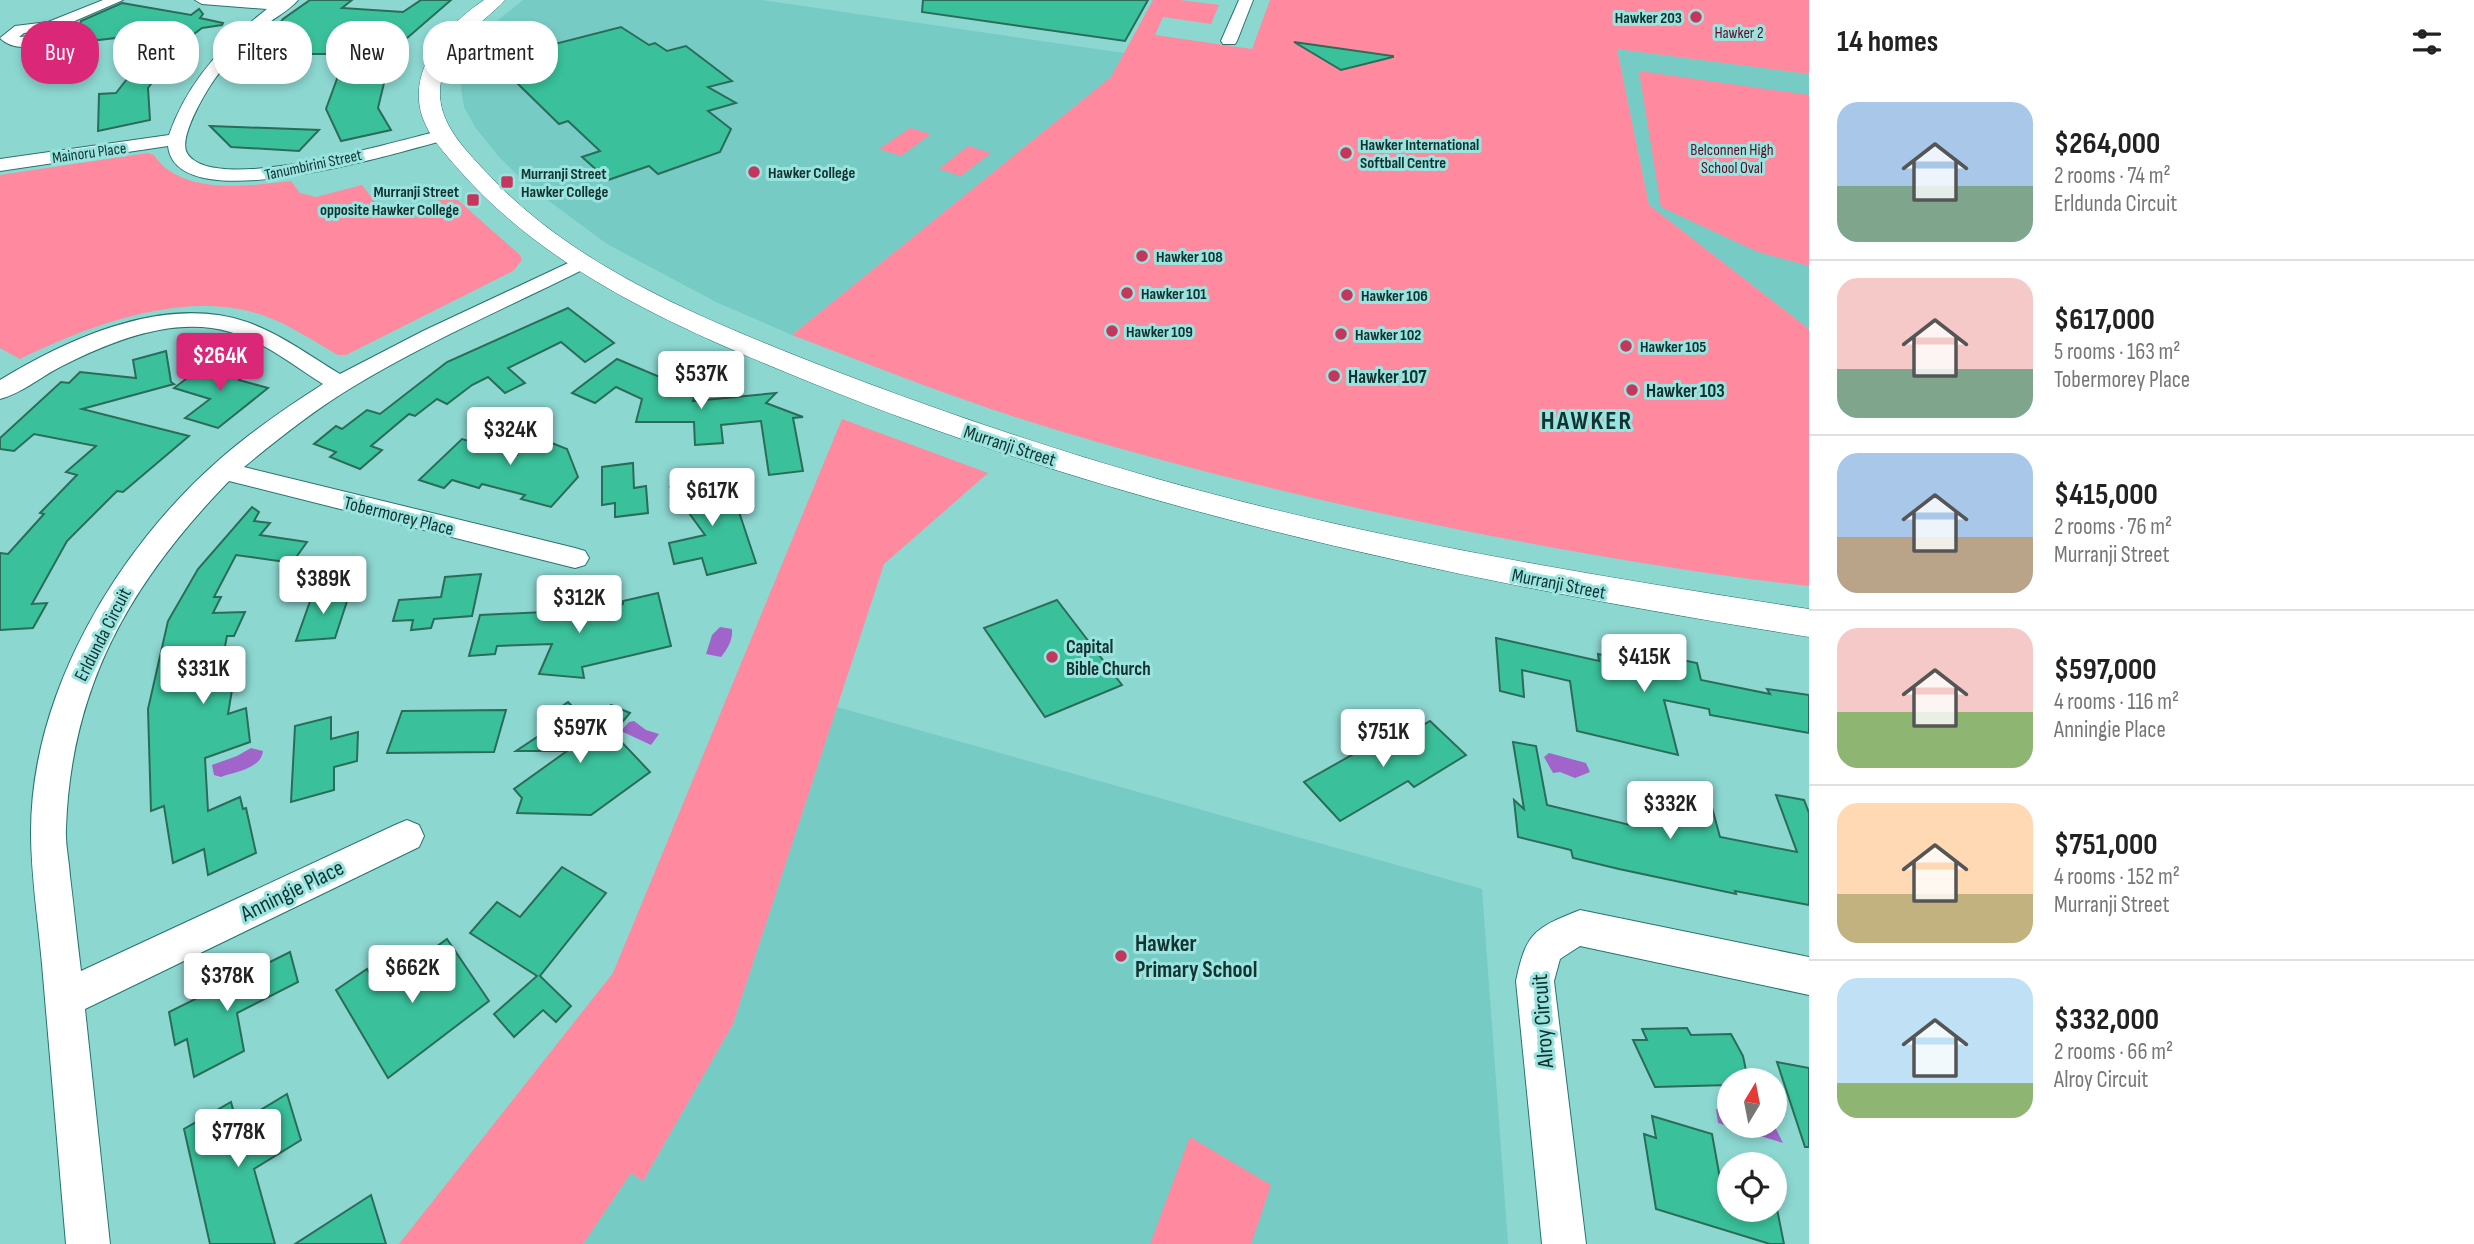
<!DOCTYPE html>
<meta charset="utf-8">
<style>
body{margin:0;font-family:"Sofia Sans Condensed",sans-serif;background:#f2f2f2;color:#222;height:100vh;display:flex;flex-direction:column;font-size:26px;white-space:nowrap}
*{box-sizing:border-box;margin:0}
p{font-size:23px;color:#767676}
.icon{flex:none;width:38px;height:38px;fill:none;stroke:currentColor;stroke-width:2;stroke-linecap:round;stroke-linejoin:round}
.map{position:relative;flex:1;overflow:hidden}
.sheet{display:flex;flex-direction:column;background:#fff;width:665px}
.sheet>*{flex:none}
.hud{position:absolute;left:21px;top:21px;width:665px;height:63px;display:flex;gap:14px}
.needle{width:46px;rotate:10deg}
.fabs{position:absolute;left:1717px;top:1068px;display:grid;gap:14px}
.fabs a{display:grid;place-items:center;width:70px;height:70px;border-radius:50%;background:#fff;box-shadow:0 4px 10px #0003;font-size:35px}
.price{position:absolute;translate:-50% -60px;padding:0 16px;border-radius:7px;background:#fff;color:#222;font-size:23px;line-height:46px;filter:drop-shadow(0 2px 4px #0008)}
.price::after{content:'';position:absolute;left:50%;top:42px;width:21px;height:16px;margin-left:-10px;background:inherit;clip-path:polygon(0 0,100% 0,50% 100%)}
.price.current{background:#db2777;color:#fff}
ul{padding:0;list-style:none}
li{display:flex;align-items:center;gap:21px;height:175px;padding:0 28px}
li+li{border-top:2px solid #e0e0e0}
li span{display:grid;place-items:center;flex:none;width:196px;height:140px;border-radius:21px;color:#555}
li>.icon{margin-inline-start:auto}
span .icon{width:84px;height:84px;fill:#fffc;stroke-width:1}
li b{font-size:30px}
h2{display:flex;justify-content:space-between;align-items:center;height:84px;padding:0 28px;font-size:30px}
.chip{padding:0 24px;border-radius:28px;background:#fff;box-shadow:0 4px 10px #0003;font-size:24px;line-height:63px}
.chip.current{background:#db2777;color:#fff}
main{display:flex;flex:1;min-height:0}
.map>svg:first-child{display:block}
</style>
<main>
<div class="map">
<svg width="1809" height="1244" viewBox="0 0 1809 1244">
<rect width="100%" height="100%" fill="#8dd7d1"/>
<!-- built -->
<g fill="#76cbc5">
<path d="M523 0H762L1124 53 1111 77 792 335 716 302 607 244 530 187 499 157 475 127 464 107 461 88 463 69 471 49 485 31Z"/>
<path d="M1617 49 1809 74V329L1649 205Z"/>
<path d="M837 707 1482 889 1508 1244H583L631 1173 643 1181 733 1024Z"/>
</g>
<!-- green -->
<g fill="#ff899e">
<path d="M1153 0H1180L1219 5 1211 24 1163 17 1155 35 1252 49 1270 0H1809V74L1617 49 1649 205 1809 329V586C1708 575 1607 558 1507 539 1356 510 1207 475 1060 431 969 404 881 369 792 335L1111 77Z"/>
<path d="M1639 71 1809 95V266L1758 252 1661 207Z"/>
<path d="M910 128 931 134 901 156 879 149Z"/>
<path d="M968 146 991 153 961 176 939 169Z"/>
<path d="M148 153 154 155C181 196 249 186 291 181L300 193 316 197 362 185 387 217 453 196 520 255 522 260 513 271 346 355H338C313 341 289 324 262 315 184 289 90 325 20 359L0 348V175Z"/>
<path d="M842 419 988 473 884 564 733 1024 643 1181 631 1173 583 1244H399L613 973Z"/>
<path d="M1190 1137 1271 1185 1251 1244H1150Z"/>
</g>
<!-- water -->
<g fill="#a164cb">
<path d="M720 627 732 629C733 640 728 648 721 657L706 654 712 635Z"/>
<path d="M634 721 646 730 659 734 651 745 621 731 629 722Z"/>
<path d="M251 748 263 751C261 769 235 772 221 777L214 775 212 765 237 756Z"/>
<path d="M1549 753 1586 763 1590 772 1575 778 1560 772 1553 773 1544 757Z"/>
<path d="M1716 1109H1729V1125H1774L1783 1143 1718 1123Z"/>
</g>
<!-- building -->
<g fill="#3ac19b" stroke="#2b6c58" stroke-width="2">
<path d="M310 0H352L342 8 403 12 421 0H451L399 45 384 83 378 108 391 130 341 141 326 109 346 54H299L290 69 244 71 283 19Z"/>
<path d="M923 0H1148L1125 41 922 12Z"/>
<path d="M122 3 191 15 199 9 203 14 200 18 223 23 222 25 202 28 181 44 148 88 150 120 98 131 99 94 116 93 155 43H147L160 33 72 43 81 21Z"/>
<path d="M621 27 649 45 655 43 667 51 686 46 732 81 708 87 736 103 708 111 731 129 720 152 658 174 649 166 608 180 582 157 600 151 568 121 559 124 515 81 523 79 500 58Z"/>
<path d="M1294 42 1393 56V57L1341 70Z"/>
<path d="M210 126 319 130 299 151 231 147Z"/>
<path d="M568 308 614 343 585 362 561 342 508 368 525 383 505 393 488 377 472 385 447 404 437 399 415 416 409 414 371 446 382 450 360 469 330 457 336 452 314 444 336 426 342 429 367 410 380 414 447 362Z"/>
<path d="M166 351 171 382 174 384 82 409 189 436 123 492 117 491 67 541 32 604 47 603 33 628 0 630V553L8 554 44 514 40 513 77 475 66 472 96 446 34 434 14 451 0 449V438L61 382 69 383 80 372 136 378 133 360Z"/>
<path d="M617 359 662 378H698L693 401 776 393 766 403 803 417 793 418 803 471 769 475 761 421 721 425 723 443 695 445 694 422H636L642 399 616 387 595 403 572 393Z"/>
<path d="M207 363 250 371 239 380 268 388 218 428 185 418 210 399 174 388Z"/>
<path d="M530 420H551L544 440 567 449 578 477 551 507 521 499 525 495 482 484 479 488 452 480 444 488 419 480 462 439 517 455Z"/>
<path d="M633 463 634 488 646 486 648 513 615 517V503L602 505V467Z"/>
<path d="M703 474 712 478 739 512 756 563 707 575 702 558 674 564 669 543 705 535 670 487Z"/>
<path d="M252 507 259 512 254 521 270 523 260 535 307 542 292 563 236 555 214 597H221L213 613 245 612 234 636H227L218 681 234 678 228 714 246 708 250 742 205 758 208 811 240 797 243 809 246 808 256 853 208 875 204 849 173 863 164 806 151 811 148 709 168 621 198 569Z"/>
<path d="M481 574 472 616 434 619 431 628 411 630 413 620 393 621 399 600 441 597 445 577Z"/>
<path d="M350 592 335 638 296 641 313 593Z"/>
<path d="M658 593 671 646 582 667 584 678 539 674 552 644 497 646 495 654 469 656 480 615 545 612 544 619 582 617 623 604V601Z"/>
<path d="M1057 600 1122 685 1045 717 984 628Z"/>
<path d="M1496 638 1599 661 1598 654 1647 664 1644 652 1697 663 1701 680 1770 694 1767 689 1809 695V733L1710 715 1709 709 1664 700 1678 755 1577 731 1570 681 1522 670 1524 697 1500 691Z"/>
<path d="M568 702 592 727 611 705 630 713 613 733 650 772 591 815 517 813 522 798 514 789 567 751H516L552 727 544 719Z"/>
<path d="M506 710 494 752 387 753 402 711Z"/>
<path d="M331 717V739L358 732 357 761 334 767V790L291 802 295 726Z"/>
<path d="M1430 721 1466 755 1414 787 1408 781 1340 821 1304 782 1357 752 1345 738 1363 729 1382 749Z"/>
<path d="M1513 742 1536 746 1547 805 1634 826 1630 808 1687 821 1678 783 1707 789 1720 837 1797 852 1776 795 1804 800 1809 813V905L1735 891 1736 894 1619 869 1573 858 1571 850 1518 837 1514 800 1524 809Z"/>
<path d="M562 867 606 893 540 976 571 1006 556 1022 543 1010 514 1037 494 1014 537 976 470 933 497 902 520 917Z"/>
<path d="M447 939 489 1001 388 1078 336 990 367 969 370 974 384 964 393 978Z"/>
<path d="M290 952 298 982 237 1013 244 1051 194 1077 187 1039 175 1045 169 1012Z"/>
<path d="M1687 1028 1691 1035 1731 1034 1743 1056 1748 1080H1729V1085L1655 1087 1633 1040H1647L1642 1029Z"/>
<path d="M1777 1062 1809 1068V1147H1805Z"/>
<path d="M287 1094 301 1140 254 1169 275 1244H210L184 1129 231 1102 237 1124Z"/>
<path d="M1652 1116 1712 1134 1723 1195 1729 1197V1209H1777L1784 1244H1770L1656 1209 1644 1134 1656 1138Z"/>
<path d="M371 1195 386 1244H295Z"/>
</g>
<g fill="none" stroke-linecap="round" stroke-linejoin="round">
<defs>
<g id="minor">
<path d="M103 0H123L61 27 60 33C45 46 16 54 0 38L15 26 48 22ZM43 31 32 36 19 37 24 33Z"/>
<path d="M195 0H298C290 10 275 17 265 26 246 42 228 60 214 80 205 93 178 138 187 153 213 197 399 140 443 130L452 135 449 139C405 150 176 223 168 146L0 171V159L169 135C187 83 224 42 267 9L202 4Z"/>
<path d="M1239 0H1253L1237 41 1235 44H1223L1221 41Z"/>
<path d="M583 256 590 258 594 262 590 266C511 306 428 341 351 388 313 411 278 439 244 467L575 548 585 551 589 558 585 565 575 568 229 481C131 582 71 685 66 828 65 844 69 860 70 876 74 908 77 939 81 971L395 825 407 820 419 825 424 836 419 847 85 1009 110 1244H66C58 1151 50 1057 42 964 38 920 31 875 31 832 31 692 118 548 220 459 252 431 287 407 323 384 294 366 264 341 230 332 175 316 115 340 66 364 44 374 23 393 0 399V380C69 338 166 294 247 322 281 334 310 356 340 374L423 331Z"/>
<path d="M1580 910 1809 957V995L1580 946 1560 959 1554 981 1586 1244H1542L1516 981C1526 932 1535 928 1580 910Z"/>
</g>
<path id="tertiary" d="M484 0H505C481 26 447 41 441 81 434 119 462 146 486 172 573 267 703 319 822 366 931 408 1041 446 1154 478 1368 539 1589 575 1809 609V637C1469 583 1133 513 812 383 685 331 553 276 460 171 446 155 429 137 422 116 407 68 447 25 484 0Z"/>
</defs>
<!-- minor casing -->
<use href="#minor" stroke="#26736f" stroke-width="2"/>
<!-- tertiary casing -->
<use href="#tertiary" stroke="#26736f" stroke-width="1"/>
<!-- minor -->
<use href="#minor" fill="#fff" fill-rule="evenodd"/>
<!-- tertiary -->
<use href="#tertiary" fill="#fff" fill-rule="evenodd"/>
</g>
<!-- markers -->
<g fill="#c5365c" stroke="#9ae4df" stroke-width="2.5">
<circle cx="1696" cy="17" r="7"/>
<circle cx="1346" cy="153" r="7"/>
<circle cx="754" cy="172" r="7"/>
<rect x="500" y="175" width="14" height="14" rx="3.5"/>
<rect x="466" y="193" width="14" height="14" rx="3.5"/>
<circle cx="1142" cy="256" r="7"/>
<circle cx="1127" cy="293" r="7"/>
<circle cx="1347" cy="295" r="7"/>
<circle cx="1112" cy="331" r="7"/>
<circle cx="1341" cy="334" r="7"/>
<circle cx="1626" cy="346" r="7"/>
<circle cx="1334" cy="376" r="7"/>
<circle cx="1632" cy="390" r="7"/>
<circle cx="1052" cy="657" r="7"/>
<circle cx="1121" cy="956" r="7"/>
</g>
<g text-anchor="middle" stroke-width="6" stroke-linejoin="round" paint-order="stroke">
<!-- far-poi labels -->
<g font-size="16" font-weight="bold" fill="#133230" stroke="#9ae4df" text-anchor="start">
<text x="1682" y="23" text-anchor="end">Hawker 203</text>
<text x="1360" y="150">Hawker International<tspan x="1360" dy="18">Softball Centre</tspan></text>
<text x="768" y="178">Hawker College</text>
<text x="521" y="179">Murranji Street<tspan x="521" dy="18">Hawker College</tspan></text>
<text x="459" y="197" text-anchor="end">Murranji Street<tspan x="459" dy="18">opposite Hawker College</tspan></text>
<text x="1156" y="262">Hawker 108</text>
<text x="1141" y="299">Hawker 101</text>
<text x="1361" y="301">Hawker 106</text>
<text x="1126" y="337">Hawker 109</text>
<text x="1355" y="340">Hawker 102</text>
<text x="1640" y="352">Hawker 105</text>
</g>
<!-- far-park labels -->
<g font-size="16" fill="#5e0c25" stroke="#9ae4df">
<text x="1739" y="38">Hawker 2</text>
<text x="1732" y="155">Belconnen High<tspan x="1732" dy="18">School Oval</tspan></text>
</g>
<!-- far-street labels -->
<g font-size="16" fill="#133230" stroke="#9ae4df">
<text transform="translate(89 152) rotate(-8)" y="6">Mainoru Place</text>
<text transform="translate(313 164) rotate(-12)" y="6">Tanumbirini Street</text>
</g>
<!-- poi labels -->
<g font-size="19" font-weight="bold" fill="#133230" stroke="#9ae4df" text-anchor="start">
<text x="1348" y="383">Hawker 107</text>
<text x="1646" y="397">Hawker 103</text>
<text x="1066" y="653">Capital<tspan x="1066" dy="22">Bible Church</tspan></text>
</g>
<!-- street labels -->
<g font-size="19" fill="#133230" stroke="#9ae4df">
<text transform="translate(1010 445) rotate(18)" y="7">Murranji Street</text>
<text transform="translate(399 515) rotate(14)" y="7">Tobermorey Place</text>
<text transform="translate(1559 583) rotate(11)" y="7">Murranji Street</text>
<text transform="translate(102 634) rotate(-63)" y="7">Erldunda Circuit</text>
</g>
<!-- near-street labels -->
<g font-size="23" fill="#133230" stroke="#9ae4df">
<text transform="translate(292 890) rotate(-26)" y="8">Anningie Place</text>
<text transform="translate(1542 1021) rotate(-94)" y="8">Alroy Circuit</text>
</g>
<!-- near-poi labels -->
<g font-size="23" font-weight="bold" fill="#133230" stroke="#9ae4df" text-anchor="start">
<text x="1135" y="951">Hawker<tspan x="1135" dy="26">Primary School</tspan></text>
</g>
<!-- district labels -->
<g font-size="26" font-weight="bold" letter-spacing="2" fill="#133230" stroke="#9ae4df">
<text x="1587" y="429">HAWKER</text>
</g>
</g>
</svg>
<div class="fabs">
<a><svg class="needle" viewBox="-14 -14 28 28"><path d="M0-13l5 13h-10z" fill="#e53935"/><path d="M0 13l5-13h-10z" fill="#767676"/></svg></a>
<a><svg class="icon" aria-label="locate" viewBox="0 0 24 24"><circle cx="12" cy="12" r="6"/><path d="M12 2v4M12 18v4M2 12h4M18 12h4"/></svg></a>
</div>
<b class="price current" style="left:220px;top:393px">$264K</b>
<b class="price" style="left:701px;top:411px">$537K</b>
<b class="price" style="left:510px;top:467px">$324K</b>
<b class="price" style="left:712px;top:528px">$617K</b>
<b class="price" style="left:323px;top:616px">$389K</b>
<b class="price" style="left:579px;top:635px">$312K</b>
<b class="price" style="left:1644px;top:694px">$415K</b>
<b class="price" style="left:203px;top:706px">$331K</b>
<b class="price" style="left:580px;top:765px">$597K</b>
<b class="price" style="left:1383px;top:769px">$751K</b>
<b class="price" style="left:1670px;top:841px">$332K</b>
<b class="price" style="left:412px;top:1005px">$662K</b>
<b class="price" style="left:227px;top:1013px">$378K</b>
<b class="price" style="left:238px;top:1169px">$778K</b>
<div class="hud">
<a class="chip current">Buy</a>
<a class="chip">Rent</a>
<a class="chip">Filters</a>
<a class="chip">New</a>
<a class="chip">Apartment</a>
</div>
</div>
<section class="sheet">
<h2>14 homes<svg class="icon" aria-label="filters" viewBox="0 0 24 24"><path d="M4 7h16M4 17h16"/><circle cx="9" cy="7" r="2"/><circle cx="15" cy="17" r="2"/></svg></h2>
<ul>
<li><span style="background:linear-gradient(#a9c7e8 60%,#7fa58c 0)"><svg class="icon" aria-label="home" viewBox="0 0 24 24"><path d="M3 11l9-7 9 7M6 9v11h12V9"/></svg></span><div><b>$264,000</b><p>2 rooms · 74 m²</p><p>Erldunda Circuit</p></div></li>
<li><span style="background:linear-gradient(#f6c9c9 65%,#7fa58c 0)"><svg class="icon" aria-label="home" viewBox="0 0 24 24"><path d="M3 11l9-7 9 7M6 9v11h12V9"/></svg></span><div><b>$617,000</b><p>5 rooms · 163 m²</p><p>Tobermorey Place</p></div></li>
<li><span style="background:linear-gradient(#a9c7e8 60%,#b9a48a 0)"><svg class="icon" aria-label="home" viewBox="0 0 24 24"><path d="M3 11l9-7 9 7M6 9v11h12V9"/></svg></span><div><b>$415,000</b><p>2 rooms · 76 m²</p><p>Murranji Street</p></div></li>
<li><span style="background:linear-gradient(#f6c9c9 60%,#8fb573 0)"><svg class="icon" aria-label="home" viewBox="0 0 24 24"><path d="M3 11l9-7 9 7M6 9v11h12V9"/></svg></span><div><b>$597,000</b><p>4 rooms · 116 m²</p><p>Anningie Place</p></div></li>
<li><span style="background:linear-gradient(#ffd9b3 65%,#c2b280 0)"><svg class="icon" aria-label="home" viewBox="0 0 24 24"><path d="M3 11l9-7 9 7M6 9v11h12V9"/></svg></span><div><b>$751,000</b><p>4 rooms · 152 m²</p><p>Murranji Street</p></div></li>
<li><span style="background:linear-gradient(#bfe0f5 75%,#8fb573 0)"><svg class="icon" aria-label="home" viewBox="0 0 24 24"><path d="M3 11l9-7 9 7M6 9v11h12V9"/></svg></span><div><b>$332,000</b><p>2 rooms · 66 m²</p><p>Alroy Circuit</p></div></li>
</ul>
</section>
</main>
